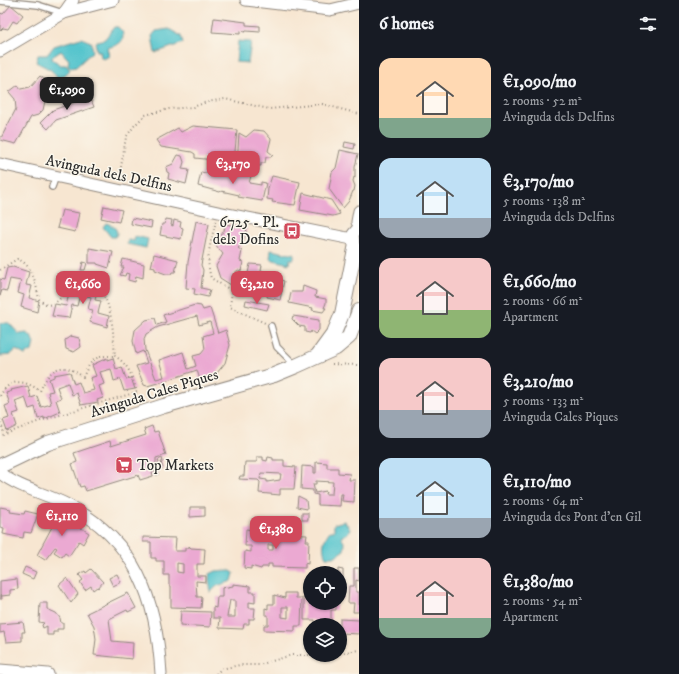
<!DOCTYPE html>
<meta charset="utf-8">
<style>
body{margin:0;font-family:"IM FELL DW Pica",serif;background:#242831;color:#f1f3f6;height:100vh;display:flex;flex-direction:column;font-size:15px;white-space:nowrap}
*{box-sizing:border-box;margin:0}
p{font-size:13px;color:#9ea1a6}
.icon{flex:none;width:22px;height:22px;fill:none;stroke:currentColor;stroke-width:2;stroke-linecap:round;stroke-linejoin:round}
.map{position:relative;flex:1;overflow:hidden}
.details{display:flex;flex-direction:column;background:#171b24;width:320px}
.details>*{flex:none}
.controls{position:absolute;left:303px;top:566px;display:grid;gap:8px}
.controls a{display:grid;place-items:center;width:44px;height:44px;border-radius:50%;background:#171b24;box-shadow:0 1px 3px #0004;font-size:20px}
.price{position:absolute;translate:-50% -34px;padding:0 9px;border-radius:8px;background:#d1495b;color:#fff;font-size:13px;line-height:26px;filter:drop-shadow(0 1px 2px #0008)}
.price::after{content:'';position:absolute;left:50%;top:24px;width:12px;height:9px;margin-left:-6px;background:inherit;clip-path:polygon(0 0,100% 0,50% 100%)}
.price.selected{background:#222;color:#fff}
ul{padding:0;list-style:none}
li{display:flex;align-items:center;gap:12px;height:100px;padding:0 20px}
li span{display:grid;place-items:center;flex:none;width:112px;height:80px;border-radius:12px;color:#555}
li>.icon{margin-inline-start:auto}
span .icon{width:48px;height:48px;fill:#fffc;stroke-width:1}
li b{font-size:17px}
h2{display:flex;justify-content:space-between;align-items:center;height:48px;padding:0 20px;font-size:17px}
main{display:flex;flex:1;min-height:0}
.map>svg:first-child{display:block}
</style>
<main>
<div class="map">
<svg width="359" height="674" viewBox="0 0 359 674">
<rect width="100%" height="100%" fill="#fbf7ec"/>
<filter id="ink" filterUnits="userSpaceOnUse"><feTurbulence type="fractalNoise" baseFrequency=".025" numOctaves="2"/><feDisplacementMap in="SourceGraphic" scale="8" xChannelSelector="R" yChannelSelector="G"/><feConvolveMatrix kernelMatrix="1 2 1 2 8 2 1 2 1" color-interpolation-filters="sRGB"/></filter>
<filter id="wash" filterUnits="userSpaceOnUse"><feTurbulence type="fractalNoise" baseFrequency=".012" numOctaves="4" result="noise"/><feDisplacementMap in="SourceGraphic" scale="16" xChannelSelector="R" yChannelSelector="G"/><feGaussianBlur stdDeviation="0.9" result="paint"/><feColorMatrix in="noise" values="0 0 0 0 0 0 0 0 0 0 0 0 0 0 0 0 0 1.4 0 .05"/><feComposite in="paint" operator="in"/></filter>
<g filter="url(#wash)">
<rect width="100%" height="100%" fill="#f7e6d1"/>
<!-- water -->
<g fill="#57c5cd" stroke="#41787c">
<path d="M114 27H118L122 31C126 43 117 45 107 48L109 56 104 59 101 57 100 51H97L95 42 105 39Z"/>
<path d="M169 29 181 36 183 43 155 53 152 36 156 31Z"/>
<path d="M81 38 91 42 93 51 76 67 71 68 68 64 69 60 61 51 52 57V59L61 65H66L70 70 65 75 59 79 51 70 36 62 38 55H47L54 46Z"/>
<path d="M238 41 251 42 248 63 236 62Z"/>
<path d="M106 223C112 225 117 228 117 234L115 237H111L103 227Z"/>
<path d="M135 236 148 239 146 248 127 244 128 240 134 241Z"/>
<path d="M271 250 290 254 294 253V259H290L289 264 270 259Z"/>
<path d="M0 323H9L19 334 27 333 31 336 34 343 32 351 25 355 16 350 10 355 0 356Z"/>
<path d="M344 521 350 528 348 533 341 537 345 544 344 550 334 557H326C321 549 324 538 330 531H334V524Z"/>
<path d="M229 570 234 573 232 581 217 586 210 593C212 587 207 581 210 574L216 571Z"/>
</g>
<g id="blocks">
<!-- building -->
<g fill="#eba9d2" fill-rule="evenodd">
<path d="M11 5 23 15 17 23 13 21 8 29 3 28 0 31V13L3 14Z"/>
<path d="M214 18 246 22V25L260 26V32L246 31 245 32 240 31V34L212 32Z"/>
<path d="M40 76 51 84 55 90 45 101 43 110 38 115 31 117 16 144 0 140 16 109 15 99 9 92 18 85 21 89 30 87Z"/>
<path d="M90 97 94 107 56 120 48 129 41 122 53 110Z"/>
<path d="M193 126 237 130 234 162 195 158V154L192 152 161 147 156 140 178 128 181 132Z"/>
<path d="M254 130 264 131 271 139 268 151 273 155 271 157H266L265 163H261V166L237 164 239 133 246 137Z"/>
<path d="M345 142 355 144 354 149 344 147Z"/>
<path d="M340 150 358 154 355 167V178L354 177 353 181 355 186 354 191H353L349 201 343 208 329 189 332 172 336 168Z"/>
<path d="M178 155 182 156 184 162 182 169 189 170 186 184 168 179 169 173 167 172 166 167 173 164Z"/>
<path d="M217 169 251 176 249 183 261 185V182L266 183 262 201 238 197 239 195 221 191 220 192 198 186 201 172 216 175Z"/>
<path d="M272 176 300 182 295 205 272 202 273 200 267 199 268 188Z"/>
<path d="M303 193 331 200 340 214 333 216 300 210Z"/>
<path d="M104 206 122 210 119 222 101 218Z"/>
<path d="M62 210 79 213 75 232 57 228Z"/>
<path d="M132 218 152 222 151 228 131 224Z"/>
<path d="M166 219 172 220 171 225 173 226 174 220 181 222 180 227 183 228 181 239 160 235 162 224H165Z"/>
<path d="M196 221 209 224 201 265 203 270 201 288 210 290 208 297 194 294 195 289 186 288 188 262Z"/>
<path d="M225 224 247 228 243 243 238 248 242 251 240 261 243 262 241 271 238 270 233 274 231 285 220 278 216 266 223 254 215 244 218 236 224 231Z"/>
<path d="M89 248 113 252 109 268 97 264V263H89Z"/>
<path d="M154 254 178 260 175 272H172L171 274H166L155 270V268L151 267Z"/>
<path d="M123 259 144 264 143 278 136 276 135 282 128 280 129 274 126 273 125 276 120 275 124 267H121Z"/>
<path d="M83 262 87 263 85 270H81Z"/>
<path d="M250 264 262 265 261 271 273 273V274L277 275V279L284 281 280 300 267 297 268 292 274 293 275 289 265 286 264 292 252 289 251 294 244 292Z"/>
<path d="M13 267 29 272 26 285 32 286 29 298 39 301 37 312 21 307 24 295 18 293 21 281 10 279 7 291 2 290 0 296V279L4 280 7 268Z"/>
<path d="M76 283 82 284V283L98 288 95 300 101 301 98 313 109 316 107 327 90 322 93 310 88 309 91 297 80 294 77 306 72 305 69 318 52 316 55 304 66 306 69 294 74 295Z"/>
<path d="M303 286 316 291 315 297 326 299V303L324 308H326L323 312 312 310 313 308 289 303 291 292H302Z"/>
<path d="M246 300 269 304 267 310 245 305Z"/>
<path d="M195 305 201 306 203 310 210 308 218 333 226 330 230 345 225 363 217 373 200 380 197 370 165 381 147 386 144 385 136 366 147 363 143 351 136 354 133 341 135 330 146 320 155 318 157 325 166 322 163 315ZM197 316 199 325 210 322 213 333 203 336 205 349 201 354 193 356 196 366 188 369 183 352 159 360 164 377 156 379 145 350 144 339 146 334 158 327Z"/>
<path d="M293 316 319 320V330L315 334 311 331 310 333 305 332V327L299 326 292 319Z"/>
<path d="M71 336 79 338 81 347 74 352 66 349 65 340Z"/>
<path d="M107 358V360L113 358 116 369 122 367 126 379 131 378 135 389 124 391 120 379 114 381 111 369 100 372 104 384 99 386 103 398 97 400 98 402 81 405 77 393 72 395 68 383 57 387 61 398 56 400 60 412 44 419V417L38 419 35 407 29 409 25 397 15 401 19 412 13 414 17 426 7 431 3 420 9 418 5 406 10 404 6 393 12 391 11 390 28 386 31 398 37 396 41 407 51 404 48 392 53 391 49 379 54 377V375L70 372 74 384 79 382 83 393 94 390 90 378 96 376 92 365Z"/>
<path d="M152 426 154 432 158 431 166 455 156 458V464L159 463 158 460 162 458 163 462H161L163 468 157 470 158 475H156L154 470 152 471 153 476 140 480 138 475 86 491 84 486 80 487 72 464 77 462 74 453 110 441 111 446 146 435 144 429Z"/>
<path d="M257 457H263V460L267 461 268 457 273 458V460H284V466L296 467 294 489H280V495L259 493 260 482 258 480 239 479 240 476H244L245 462H257ZM261 473 281 474 280 480 267 482V480L260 479Z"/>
<path d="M316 462 327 463V468H338V473L350 474 349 480H355L354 502 342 501 343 494H341L340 506 318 505V495L313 494V490L301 489 302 466 314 467V473H316ZM316 481 333 482 332 494H325L326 491 315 493 313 484H316Z"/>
<path d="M298 496 306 500 307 509 297 507Z"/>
<path d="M0 507 11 509 10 512 24 514 25 511 38 514 31 533 24 532 23 538 3 534 4 528 0 527Z"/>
<path d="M190 507H205V516L190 517Z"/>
<path d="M56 512 89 533 83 544 79 541 69 556 65 553 62 557 54 552 57 548 55 547 45 560 37 555 53 525 49 523Z"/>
<rect x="302" y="513" width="6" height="7"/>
<path d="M246 529 253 530V532H257V530H264V533L271 534 307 535 306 541H309L308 564 305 563V568L272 567V564H268V567H262L261 569 251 566V569L244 568 245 551 251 552V546H245ZM268 545H273V550H268Z"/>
<path d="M143 537 176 538 175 551H185V548H189V546L191 548 205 549 204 564H197V576H206V582L196 581 197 597H202L201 608 171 607V586L169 585V575H164V561H156V558H151V542H143ZM177 563 183 564V573L177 572Z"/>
<path d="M25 567 36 572 33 579 22 574Z"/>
<path d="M354 568H359V581L356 580V592H359V612H353L354 603H348L349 586H354Z"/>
<path d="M91 569 103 582 98 588 97 587 93 590 91 586 85 590 80 582 83 580 79 575 85 571 86 573Z"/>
<path d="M338 569 343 570V599H340V573H338Z"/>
<path d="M117 574 121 582 113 586 109 578Z"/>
<path d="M67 578 78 594 71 603 59 585Z"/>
<path d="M17 579 18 589 10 590V595L2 596 1 594 2 599H0V581Z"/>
<path d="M233 584 250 586V592H255V603L249 602V608H255L254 619H249V624H244L243 629 219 628 220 618H213V607L216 608 217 597H222V588L233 586ZM230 600H235V617H227Z"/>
<path d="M128 593 136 608 128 612 127 610 109 619 112 641 133 643 132 659 94 655 96 639 94 626 87 613Z"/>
<path d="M285 593H296V598H302L301 626H295V631L264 630V625H268V615H265V608L268 609V604H274V595L285 598ZM282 607H288V618L282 617Z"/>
<path d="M304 596H310V603H336V610H331V621L326 620V625H315V620H304Z"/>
<path d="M40 603H47V609L56 613 60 618 61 623H63V629H57V632H53V635H47V626L43 628 42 625 44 623 39 622Z"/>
<path d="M181 611 211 612 210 627 180 625Z"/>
<path d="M340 619 359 620V634L340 633Z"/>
<path d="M23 622 25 632H22V641L6 642 4 632 0 633V624Z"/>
</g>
</g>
</g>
<g filter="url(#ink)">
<use href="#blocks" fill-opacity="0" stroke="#91887e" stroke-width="1"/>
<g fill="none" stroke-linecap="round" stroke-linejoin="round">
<defs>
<g id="service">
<path d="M0 1 38 5 63 13"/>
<path d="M52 187 56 176"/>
<path d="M271 326 277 347 296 366"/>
</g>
<g id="minor">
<path d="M246 0 330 10 359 3"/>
<path d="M64 13 73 0"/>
<path d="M0 51 64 13 113 0"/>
<path d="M0 164 218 212 352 239"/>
<path d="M359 211 357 222 359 225"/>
<path d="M354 246 353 234 359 227"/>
<path d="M0 473C19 488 44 493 66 504 136 539 157 600 161 674"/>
<path d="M0 670 48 674"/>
</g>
<g id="tertiary">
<path d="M318 355 334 333 342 314 355 249"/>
<path d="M0 466 48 443 164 406 274 375 296 366 336 348 349 337 359 311"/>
</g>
</defs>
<!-- service casing -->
<use href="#service" stroke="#91887e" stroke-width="8"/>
<!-- minor casing -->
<use href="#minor" stroke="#91887e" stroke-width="13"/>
<!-- tertiary casing -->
<use href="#tertiary" stroke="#91887e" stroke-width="16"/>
<!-- path -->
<g stroke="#91887e" stroke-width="2" stroke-dasharray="1 3" stroke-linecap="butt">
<path d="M119 179 126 137 135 125 145 115 169 109 193 107 207 102 225 99 269 109 322 104 359 114"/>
<path d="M216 221C211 241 205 258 211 278L232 291 230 307 265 323"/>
<path d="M0 270 17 259C33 264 36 285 39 299 43 303 47 306 52 304 63 301 66 284 76 281 81 279 84 280 88 282 113 289 113 334 115 356 129 365 132 376 137 392L40 421 0 436"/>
<path d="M332 364 359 365"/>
<path d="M0 396C10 377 25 380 40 391 50 368 61 360 83 377 91 360 94 355 115 356"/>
<path d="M0 419 4 434"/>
<path d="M340 653 359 650"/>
<path d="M216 674 221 669 240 665H259L292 655H324"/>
</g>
<!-- service -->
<use href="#service" stroke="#fff" stroke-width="5.5"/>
<!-- minor -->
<use href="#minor" stroke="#fff" stroke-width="11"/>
<!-- tertiary -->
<use href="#tertiary" stroke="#fff" stroke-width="14"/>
</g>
</g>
<!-- icons -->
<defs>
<symbol id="bus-square" viewBox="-11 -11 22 22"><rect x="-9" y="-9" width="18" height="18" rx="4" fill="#d1495b" stroke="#fbf7ec"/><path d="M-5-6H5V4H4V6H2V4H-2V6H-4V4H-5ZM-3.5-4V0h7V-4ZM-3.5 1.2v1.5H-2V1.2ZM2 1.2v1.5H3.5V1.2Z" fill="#fff"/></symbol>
<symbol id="supermarket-square" viewBox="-11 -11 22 22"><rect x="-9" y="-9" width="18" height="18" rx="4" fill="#d1495b" stroke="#fbf7ec"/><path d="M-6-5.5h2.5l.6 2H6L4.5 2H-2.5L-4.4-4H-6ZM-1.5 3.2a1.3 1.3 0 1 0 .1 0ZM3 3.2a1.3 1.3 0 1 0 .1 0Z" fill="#fff"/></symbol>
</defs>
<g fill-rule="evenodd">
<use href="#bus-square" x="282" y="221" width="20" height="20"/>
<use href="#supermarket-square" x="114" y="455" width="20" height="20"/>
</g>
<g text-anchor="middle" stroke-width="3" stroke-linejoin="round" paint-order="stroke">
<!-- street labels -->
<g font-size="15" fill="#2b2b2b" stroke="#fbf7ec">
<text transform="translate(109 173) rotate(12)" y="5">Avinguda dels Delfins</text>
<text transform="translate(154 393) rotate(-17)" y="5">Avinguda Cales Piques</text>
</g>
<!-- poi labels -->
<g font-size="15" fill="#2b2b2b" stroke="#fbf7ec" text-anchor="end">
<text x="279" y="227">6725 - Pl.<tspan x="279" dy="17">dels Dofins</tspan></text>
<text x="137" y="470" text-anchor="start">Top Markets</text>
</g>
</g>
</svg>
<div class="controls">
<a><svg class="icon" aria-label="locate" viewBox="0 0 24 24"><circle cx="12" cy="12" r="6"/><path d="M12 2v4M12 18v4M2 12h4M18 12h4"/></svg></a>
<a><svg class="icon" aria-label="layers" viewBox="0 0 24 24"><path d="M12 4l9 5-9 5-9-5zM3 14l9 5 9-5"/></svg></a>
</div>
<b class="price selected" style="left:67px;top:111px">€1,090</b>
<b class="price" style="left:233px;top:185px">€3,170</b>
<b class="price" style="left:83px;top:305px">€1,660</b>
<b class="price" style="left:257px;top:305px">€3,210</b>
<b class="price" style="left:62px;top:537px">€1,110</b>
<b class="price" style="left:276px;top:550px">€1,380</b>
</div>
<section class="details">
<h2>6 homes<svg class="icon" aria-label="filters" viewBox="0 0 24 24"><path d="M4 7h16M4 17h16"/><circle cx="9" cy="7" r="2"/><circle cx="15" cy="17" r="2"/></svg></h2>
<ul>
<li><span style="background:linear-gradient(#ffd9b3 75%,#7fa58c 0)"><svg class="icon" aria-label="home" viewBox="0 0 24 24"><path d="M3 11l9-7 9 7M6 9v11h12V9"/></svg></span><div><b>€1,090/mo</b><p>2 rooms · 52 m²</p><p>Avinguda dels Delfins</p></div></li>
<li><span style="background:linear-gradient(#bfe0f5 75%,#9aa5b1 0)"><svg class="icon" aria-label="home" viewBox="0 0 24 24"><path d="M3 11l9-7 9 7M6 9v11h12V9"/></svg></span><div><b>€3,170/mo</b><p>5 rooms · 138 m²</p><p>Avinguda dels Delfins</p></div></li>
<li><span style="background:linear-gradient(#f6c9c9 65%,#8fb573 0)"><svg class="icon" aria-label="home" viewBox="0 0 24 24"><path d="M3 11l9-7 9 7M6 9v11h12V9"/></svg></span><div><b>€1,660/mo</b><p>2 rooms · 66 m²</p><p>Apartment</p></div></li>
<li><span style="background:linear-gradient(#f6c9c9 65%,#9aa5b1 0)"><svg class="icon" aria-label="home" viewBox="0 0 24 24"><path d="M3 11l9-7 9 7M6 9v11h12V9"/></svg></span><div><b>€3,210/mo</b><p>5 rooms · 133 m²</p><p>Avinguda Cales Piques</p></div></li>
<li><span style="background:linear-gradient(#bfe0f5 75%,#9aa5b1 0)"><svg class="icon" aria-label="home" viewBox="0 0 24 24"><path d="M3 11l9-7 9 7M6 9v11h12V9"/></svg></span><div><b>€1,110/mo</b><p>2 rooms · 64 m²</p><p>Avinguda des Pont d'en Gil</p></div></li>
<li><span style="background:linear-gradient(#f6c9c9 75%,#7fa58c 0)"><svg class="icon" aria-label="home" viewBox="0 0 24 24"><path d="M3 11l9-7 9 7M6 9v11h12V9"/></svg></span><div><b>€1,380/mo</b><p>2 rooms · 54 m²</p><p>Apartment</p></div></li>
</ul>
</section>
</main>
